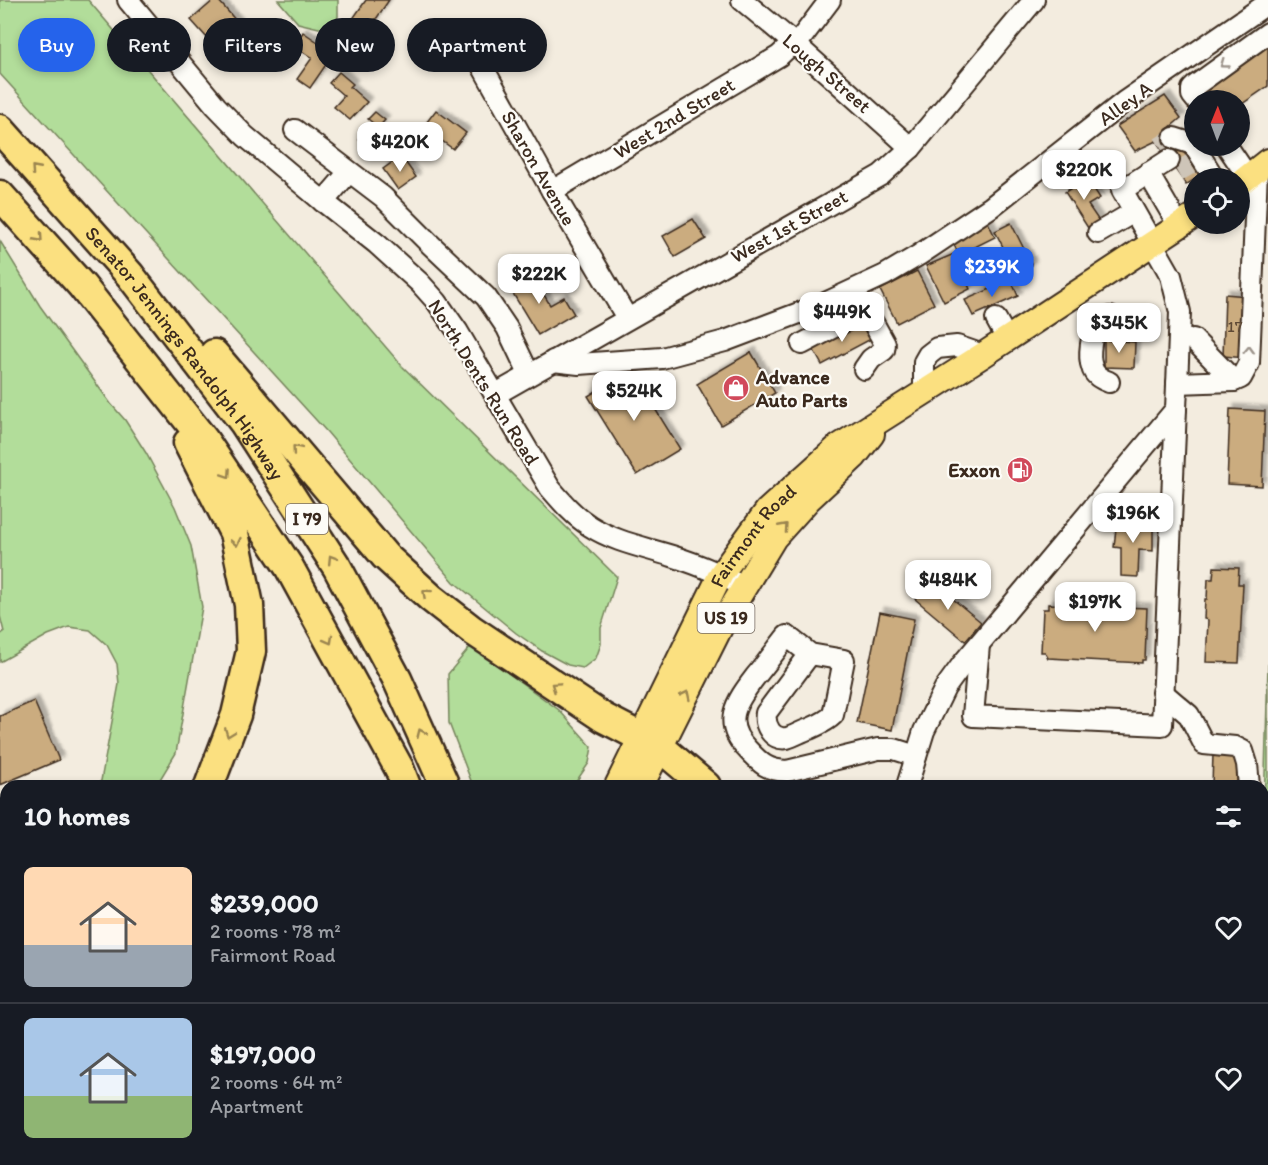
<!DOCTYPE html>
<meta charset="utf-8">
<style>
body{margin:0;font-family:Itim,sans-serif;background:#242831;color:#f1f3f6;height:100vh;display:flex;flex-direction:column;font-size:22px;white-space:nowrap}
*{box-sizing:border-box;margin:0}
p{font-size:20px;color:#9ea1a6}
.icon{flex:none;width:33px;height:33px;fill:none;stroke:currentColor;stroke-width:2;stroke-linecap:round;stroke-linejoin:round}
.map{position:relative;flex:1;overflow:hidden}
.details{position:absolute;left:0px;top:780px;width:1269px;height:386px;display:flex;flex-direction:column;background:#171b24;border-radius:18px 18px 0 0;box-shadow:0 3px 9px #0003}
.details>*{flex:none}
.top-card{position:absolute;left:18px;top:18px;width:600px;height:54px;display:flex;gap:12px}
.needle{width:39px;rotate:1deg}
.buttons{position:absolute;left:1184px;top:90px;display:grid;gap:12px}
.buttons a{display:grid;place-items:center;width:66px;height:66px;border-radius:50%;background:#171b24;box-shadow:0 3px 9px #0003;font-size:30px}
.price{position:absolute;translate:-50% -51px;padding:0 14px;border-radius:12px;background:#fff;color:#222;font-size:20px;line-height:39px;filter:drop-shadow(0 2px 3px #0008)}
.price::after{content:'';position:absolute;left:50%;top:36px;width:18px;height:14px;margin-left:-9px;background:inherit;clip-path:polygon(0 0,100% 0,50% 100%)}
.price.active{background:#2563eb;color:#fff}
ul{padding:0;list-style:none}
li{display:flex;align-items:center;gap:18px;height:150px;padding:0 24px}
li+li{border-top:2px solid #363941}
li span{display:grid;place-items:center;flex:none;width:168px;height:120px;border-radius:9px;color:#555}
li>.icon{margin-inline-start:auto}
span .icon{width:72px;height:72px;fill:#fffc;stroke-width:1}
li b{font-size:26px}
h2{display:flex;justify-content:space-between;align-items:center;height:72px;padding:0 24px;font-size:26px}
.pill{padding:0 21px;border-radius:27px;background:#171b24;box-shadow:0 3px 9px #0003;font-size:21px;line-height:54px}
.pill.active{background:#2563eb;color:#fff}
.map>svg:first-child{display:block}
</style>
<div class="map">
<svg width="1268" height="1165" viewBox="0 0 1268 1165">
<defs>
<filter id="shadow"><feDropShadow dx="4.5" dy="-4.5" stdDeviation="1.5" flood-color="#0004"/></filter>
</defs>
<rect width="100%" height="100%" fill="#f3ecdf"/>
<filter id="ink" filterUnits="userSpaceOnUse"><feTurbulence type="fractalNoise" baseFrequency=".0167" numOctaves="2"/><feDisplacementMap in="SourceGraphic" scale="12" xChannelSelector="R" yChannelSelector="G"/><feConvolveMatrix kernelMatrix="1 2 1 2 8 2 1 2 1" color-interpolation-filters="sRGB"/></filter>
<g filter="url(#ink)">
<!-- green -->
<g fill="#b2dd9a" stroke="#76845c" stroke-width="1.5">
<path d="M0 0H88L402 366 617 577 601 628V644L596 658 583 668 568 665 542 651 516 633 454 582 327 432 0 74Z"/>
<path d="M278 0H338V17L327 30 298 23Z"/>
<path d="M0 241 40 306 111 404 125 420 146 453 175 507 191 546 202 607 176 753 156 786H100L119 684 117 664 107 645 90 630 69 627 48 635 0 662V635L4 632 0 616Z"/>
<path d="M471 646 559 710 592 747 589 763 573 786H473L449 723 448 674Z"/>
<path d="M1268 664V1165H767L766 1160H1263V846Z"/>
<path d="M6 893V977L4 964 3 901Z"/>
<path d="M84 1160H134L140 1165H89Z"/>
</g>
<!-- building -->
<g fill="#cbac7f" stroke="#3b2a1e" stroke-width="1.5" filter="url(#shadow)">
<path d="M214 0H218L258 46 233 67 191 20Z"/>
<path d="M366 0H389L368 31 352 20Z"/>
<path d="M303 32 334 53 310 88 297 79 312 58 294 46Z"/>
<path d="M1268 45V86L1239 106V100H1205L1200 94Z"/>
<path d="M339 72 353 84 350 87 367 102 350 120 334 107 344 96 329 83Z"/>
<path d="M1165 96 1181 118 1168 129 1200 176 1186 185 1156 141 1135 151 1117 126Z"/>
<path d="M436 110 466 133 453 149 423 127Z"/>
<path d="M375 112 385 120 378 128 388 137 374 153 359 140 374 124 368 119Z"/>
<path d="M401 156 416 177 398 190 383 169Z"/>
<path d="M1087 178 1100 198 1088 205 1099 221 1088 228 1065 192Z"/>
<path d="M693 219 706 239 675 257 663 236Z"/>
<path d="M987 220 995 237 959 255 951 239Z"/>
<path d="M1011 223 1032 265 1016 273 995 231Z"/>
<path d="M954 254 970 289 944 302 926 266Z"/>
<path d="M917 271 934 304 897 323 880 290Z"/>
<path d="M531 273 550 305 564 297 574 314 538 335 509 287Z"/>
<path d="M1011 280 1018 296 973 316 965 300Z"/>
<path d="M1225 294 1247 296 1246 358 1223 356Z"/>
<path d="M860 320 871 339 822 365 812 347Z"/>
<path d="M1104 340 1135 342 1134 368 1104 367Z"/>
<path d="M751 352 775 393 721 425 697 384Z"/>
<path d="M631 370 680 449 637 475 588 396Z"/>
<path d="M1230 409 1265 411 1262 486 1227 484Z"/>
<path d="M1117 519 1153 524V551L1139 550 1138 577 1121 576V548L1114 547Z"/>
<path d="M1214 567 1239 568 1238 584H1243L1239 663 1206 662 1208 620 1204 619 1205 599H1207L1208 579H1213Z"/>
<path d="M931 581 981 622 965 641 915 599Z"/>
<path d="M1048 604 1147 608 1145 660H1142V663L1048 658 1045 652H1041L1043 609H1048Z"/>
<path d="M880 612 914 619 892 730 857 723Z"/>
<path d="M34 701 59 760 0 785V716Z"/>
<path d="M1213 754 1238 755 1237 786H1212Z"/>
</g>
<g fill="none" stroke-linecap="round" stroke-linejoin="round">
<!-- minor-tunnel -->
<g stroke="#cec5b8" stroke-width="20" stroke-dasharray="20 10" stroke-linecap="butt">
<path d="M1160 147 1174 138"/>
<path d="M1177 172 1191 164"/>
</g>
<defs>
<g id="minor">
<path d="M128 0 216 106 245 136 320 199 377 244 420 283 437 302 458 332 550 488C562 502 574 516 590 526 615 542 644 547 672 556 697 564 721 573 743 587"/>
<path d="M742 0 796 45 911 148"/>
<path d="M796 45 830 0"/>
<path d="M472 48 552 191 627 318"/>
<path d="M1196 100 1192 95V89L1196 85 1268 33"/>
<path d="M295 130 383 197 430 244 486 297 507 328 529 374"/>
<path d="M1174 138 1193 144 1214 178"/>
<path d="M1227 146 1248 177"/>
<path d="M1148 173 1179 226"/>
<path d="M552 191 779 56 793 43"/>
<path d="M323 202 349 172"/>
<path d="M1098 233 1134 212"/>
<path d="M996 319 1007 339"/>
<path d="M1193 339 1234 381"/>
<path d="M802 344 861 313 869 315 885 344 884 350 871 359 864 369"/>
<path d="M553 361 579 364 662 358 725 341 823 304 885 275 919 255 991 207 1124 102 1268 3"/>
<path d="M1109 382C1102 379 1094 376 1092 367 1088 356 1091 333 1098 324 1101 320 1106 319 1110 317"/>
<path d="M1177 383 1234 381 1241 378 1249 363 1257 170"/>
<path d="M924 392V362L928 355 937 348 957 346 983 355"/>
<path d="M496 394 881 175 911 148 1034 0"/>
<path d="M979 645 973 716 1162 725 1176 409"/>
<path d="M810 654 844 660 833 715C826 722 818 725 809 729 802 731 794 736 787 738 772 741 764 725 766 713L810 654 787 636C776 650 766 664 755 677 736 702 721 723 748 750 761 764 767 770 787 771L878 749H894L916 756"/>
<path d="M1162 692 1189 715 1204 744 1235 747 1243 751 1247 764 1249 786"/>
<path d="M907 786 924 731 945 688 964 662 1176 409 1180 312 1171 276 1122 190 1169 160"/>
<path d="M1263 859 1268 877"/>
<path d="M0 1087 6 1109"/>
<path d="M22 1165 38 1162 58 1165"/>
</g>
<g id="major">
<path d="M1239 184 1268 161"/>
<path id="s1" d="M617 786 721 574 767 511 838 447 983 355 1194 216"/>
<path d="M641 786 722 624 774 538 809 499 854 457 872 434"/>
<path d="M455 1165 458 1160"/>
</g>
<g id="highway">
<path id="s2" d="M0 129 130 275 244 423 337 567 397 679 445 786"/>
<path d="M0 195 82 286 204 440 289 567 399 768 406 786"/>
<path d="M214 354 385 556 431 598 472 630 604 718 660 747 706 786"/>
<path d="M188 443 234 533 249 605 251 651 236 715 209 786"/>
<path d="M163 1160 168 1165"/>
<path d="M189 1160 195 1165"/>
<path d="M520 1160 521 1165"/>
<path d="M564 1160 565 1165"/>
<path d="M407 1165 414 1160"/>
<path d="M640 1165 642 1160"/>
</g>
</defs>
<!-- minor casing -->
<use href="#minor" stroke="#3b2a1e" stroke-width="24"/>
<!-- major casing -->
<use href="#major" stroke="#3b2a1e" stroke-width="28"/>
<!-- highway casing -->
<use href="#highway" stroke="#3b2a1e" stroke-width="33"/>
<!-- minor -->
<use href="#minor" stroke="#fdfcf7" stroke-width="20"/>
<!-- major -->
<use href="#major" stroke="#fbe080" stroke-width="24"/>
<!-- highway -->
<use href="#highway" stroke="#fbe080" stroke-width="28"/>
</g>
<!-- one-way arrows -->
<defs><path id="oneway-chevron" d="M-2-3.5L2.5 0L-2 3.5" fill="none" stroke-width="1.6" stroke-linecap="round" stroke-linejoin="round" transform="scale(1.5)"/></defs>
<g stroke="#9c938a">
<use href="#oneway-chevron" transform="translate(1224 64) rotate(144)"/>
<use href="#oneway-chevron" transform="translate(1249 350) rotate(-88)"/>
</g>
<g stroke="#9b854f">
<use href="#oneway-chevron" transform="translate(35 169) rotate(-132)"/>
<use href="#oneway-chevron" transform="translate(39 238) rotate(48)"/>
<use href="#oneway-chevron" transform="translate(296 449) rotate(-130)"/>
<use href="#oneway-chevron" transform="translate(227 474) rotate(56)"/>
<use href="#oneway-chevron" transform="translate(784 527) rotate(-48)"/>
<use href="#oneway-chevron" transform="translate(236 542) rotate(78)"/>
<use href="#oneway-chevron" transform="translate(332 559) rotate(-122)"/>
<use href="#oneway-chevron" transform="translate(426 593) rotate(-138)"/>
<use href="#oneway-chevron" transform="translate(329 640) rotate(61)"/>
<use href="#oneway-chevron" transform="translate(555 686) rotate(-146)"/>
<use href="#oneway-chevron" transform="translate(686 695) rotate(-64)"/>
<use href="#oneway-chevron" transform="translate(229 733) rotate(111)"/>
<use href="#oneway-chevron" transform="translate(421 733) rotate(-114)"/>
</g>
</g>
<!-- icons -->
<defs>
<symbol id="shop-disc" viewBox="-11 -11 22 22"><circle r="9.5" fill="#d1495b" stroke="#fdfcf7"/><path d="M-5-2.5h2.3a2.7 3.5 0 0 1 5.4 0H5L5.5 6h-11ZM-1.5-2.5h3a1.5 2.3 0 0 0-3 0Z" fill="#fff"/></symbol>
<symbol id="fuel-disc" viewBox="-11 -11 22 22"><circle r="9.5" fill="#d1495b" stroke="#fdfcf7"/><path d="M-5.5-6h7V0h2V4h1.3V-2.5L3-4.5l.8-.8L6-3V5H2.5V1h-1V6h-7ZM-4.2-4.7v3.2H.2V-4.7Z" fill="#fff"/></symbol>
</defs>
<g fill-rule="evenodd">
<use href="#shop-disc" x="721" y="373" width="30" height="30"/>
<use href="#fuel-disc" x="1005" y="455" width="30" height="30"/>
</g>
<g text-anchor="middle" stroke-width="4.5" stroke-linejoin="round" paint-order="stroke">
<!-- number labels -->
<g font-size="16" fill="#5f4a36">
<text x="1235" y="332">17</text>
</g>
<!-- shield labels -->
<g fill="#fdfcf7" stroke="#75695f" stroke-width="1.5">
<rect x="286" y="504" width="42" height="30" rx="4.5"/>
<rect x="697.5" y="603" width="57" height="30" rx="4.5"/>
</g>
<g font-size="18" font-weight="bold" fill="#3b2a1e">
<text x="307" y="525">I 79</text>
<text x="726" y="624">US 19</text>
</g>
<!-- street labels -->
<g font-size="20" fill="#3b2a1e" stroke="#fdfcf7">
<text transform="translate(827 73) rotate(41)" y="7">Lough Street</text>
<text transform="translate(1125 103) rotate(-36)" y="7">Alley A</text>
<text transform="translate(674 118) rotate(-31)" y="7">West 2nd Street</text>
<text transform="translate(539 168) rotate(60)" y="7">Sharon Avenue</text>
<text transform="translate(789 226) rotate(-29)" y="7">West 1st Street</text>
<text dy="7" stroke="none"><textPath href="#s2" startOffset="291">Senator Jennings Randolph Highway</textPath></text>
<text transform="translate(484 382) rotate(58)" y="7">North Dents Run Road</text>
<text dy="7" stroke="none"><textPath href="#s1" startOffset="286">Fairmont Road</textPath></text>
</g>
<!-- poi labels -->
<g font-size="20" font-weight="bold" fill="#3b2a1e" stroke="#fdfcf7" text-anchor="start">
<text x="756" y="384">Advance<tspan x="756" dy="23">Auto Parts</tspan></text>
<text x="1000" y="477" text-anchor="end">Exxon</text>
</g>
</g>
</svg>
<div class="buttons">
<a><svg class="needle" viewBox="-14 -14 28 28"><path d="M0-13l5 13h-10z" fill="#e53935"/><path d="M0 13l5-13h-10z" fill="#9ea1a6"/></svg></a>
<a><svg class="icon" aria-label="locate" viewBox="0 0 24 24"><circle cx="12" cy="12" r="6"/><path d="M12 2v4M12 18v4M2 12h4M18 12h4"/></svg></a>
</div>
<b class="price" style="left:400px;top:173px">$420K</b>
<b class="price" style="left:1084px;top:201px">$220K</b>
<b class="price active" style="left:992px;top:298px">$239K</b>
<b class="price" style="left:539px;top:305px">$222K</b>
<b class="price" style="left:842px;top:343px">$449K</b>
<b class="price" style="left:1119px;top:354px">$345K</b>
<b class="price" style="left:634px;top:422px">$524K</b>
<b class="price" style="left:1133px;top:544px">$196K</b>
<b class="price" style="left:948px;top:611px">$484K</b>
<b class="price" style="left:1095px;top:633px">$197K</b>
<div class="top-card">
<a class="pill active">Buy</a>
<a class="pill">Rent</a>
<a class="pill">Filters</a>
<a class="pill">New</a>
<a class="pill">Apartment</a>
</div>
<section class="details">
<h2>10 homes<svg class="icon" aria-label="filters" viewBox="0 0 24 24"><path d="M4 7h16M4 17h16"/><circle cx="9" cy="7" r="2"/><circle cx="15" cy="17" r="2"/></svg></h2>
<ul>
<li><span style="background:linear-gradient(#ffd9b3 65%,#9aa5b1 0)"><svg class="icon" aria-label="home" viewBox="0 0 24 24"><path d="M3 11l9-7 9 7M6 9v11h12V9"/></svg></span><div><b>$239,000</b><p>2 rooms · 78 m²</p><p>Fairmont Road</p></div><svg class="icon" aria-label="heart" viewBox="0 0 24 24"><path d="M12 20l-8-8c-3-5 5-10 8-4 3-6 11-1 8 4z"/></svg></li>
<li><span style="background:linear-gradient(#a9c7e8 65%,#8fb573 0)"><svg class="icon" aria-label="home" viewBox="0 0 24 24"><path d="M3 11l9-7 9 7M6 9v11h12V9"/></svg></span><div><b>$197,000</b><p>2 rooms · 64 m²</p><p>Apartment</p></div><svg class="icon" aria-label="heart" viewBox="0 0 24 24"><path d="M12 20l-8-8c-3-5 5-10 8-4 3-6 11-1 8 4z"/></svg></li>
</ul>
</section>
</div>
